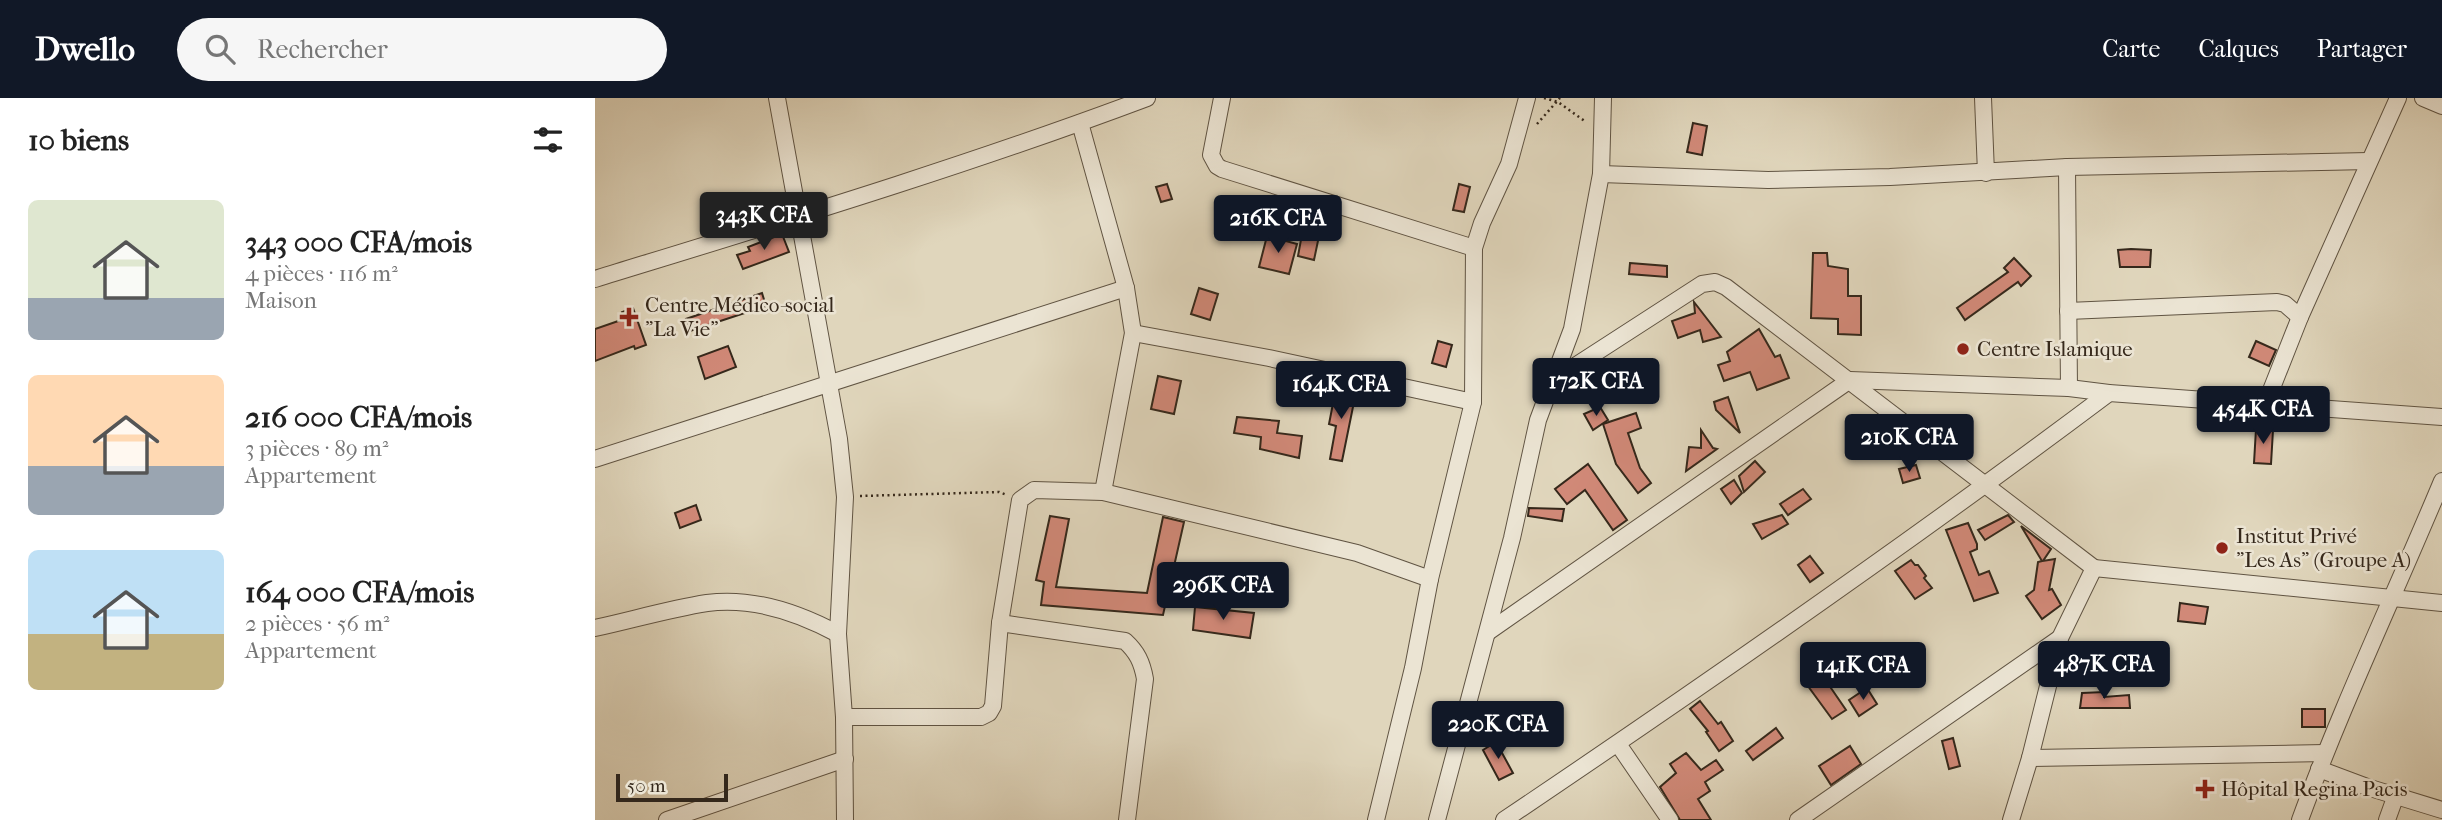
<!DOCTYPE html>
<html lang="fr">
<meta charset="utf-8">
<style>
body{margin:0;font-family:"IM FELL French Canon",serif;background:#f6f6f6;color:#222;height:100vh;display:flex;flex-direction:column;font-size:26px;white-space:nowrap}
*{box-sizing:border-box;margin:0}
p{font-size:23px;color:#767676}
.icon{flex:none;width:38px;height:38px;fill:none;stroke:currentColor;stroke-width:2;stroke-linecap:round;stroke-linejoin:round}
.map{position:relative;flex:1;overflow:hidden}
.details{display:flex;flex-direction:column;background:#fff;width:595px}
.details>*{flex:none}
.scale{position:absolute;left:21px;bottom:18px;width:112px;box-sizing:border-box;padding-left:7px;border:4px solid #35281b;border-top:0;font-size:19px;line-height:24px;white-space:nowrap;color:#35281b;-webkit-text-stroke:5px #ebe4d3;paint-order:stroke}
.price{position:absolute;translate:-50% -60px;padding:0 16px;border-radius:7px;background:#111827;color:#fff;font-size:23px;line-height:46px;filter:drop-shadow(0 2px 4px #0008)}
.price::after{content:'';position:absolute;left:50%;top:42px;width:21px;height:16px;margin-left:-10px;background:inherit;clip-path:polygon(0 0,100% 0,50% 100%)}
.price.current{background:#222;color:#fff}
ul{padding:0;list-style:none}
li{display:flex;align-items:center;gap:21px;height:175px;padding:0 28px}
li span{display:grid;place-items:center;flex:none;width:196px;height:140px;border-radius:10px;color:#555}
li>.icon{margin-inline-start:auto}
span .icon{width:84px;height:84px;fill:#fffc;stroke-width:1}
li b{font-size:30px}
h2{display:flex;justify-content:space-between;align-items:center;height:84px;padding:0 28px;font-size:30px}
header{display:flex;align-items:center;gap:42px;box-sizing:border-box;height:98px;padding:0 35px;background:#111827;color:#fff}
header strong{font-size:33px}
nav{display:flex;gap:38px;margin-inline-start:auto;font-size:24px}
.search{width:490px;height:63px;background:#f6f6f6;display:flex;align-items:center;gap:18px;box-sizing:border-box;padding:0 24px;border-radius:38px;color:#767676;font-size:26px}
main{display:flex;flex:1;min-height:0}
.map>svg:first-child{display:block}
</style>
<header>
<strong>Dwello</strong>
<div class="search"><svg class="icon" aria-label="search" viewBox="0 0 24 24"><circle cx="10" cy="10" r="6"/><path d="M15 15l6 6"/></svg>Rechercher</div>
<nav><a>Carte</a><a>Calques</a><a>Partager</a></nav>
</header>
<main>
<section class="details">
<h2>10 biens<svg class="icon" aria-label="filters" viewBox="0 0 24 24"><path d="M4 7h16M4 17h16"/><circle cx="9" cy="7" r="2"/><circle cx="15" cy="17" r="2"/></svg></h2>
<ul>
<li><span style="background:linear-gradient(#dfe7d0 70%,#9aa5b1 0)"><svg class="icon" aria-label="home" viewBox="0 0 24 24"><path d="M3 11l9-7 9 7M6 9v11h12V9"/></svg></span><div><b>343 000 CFA/mois</b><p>4 pièces · 116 m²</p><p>Maison</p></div></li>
<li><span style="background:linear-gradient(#ffd9b3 65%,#9aa5b1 0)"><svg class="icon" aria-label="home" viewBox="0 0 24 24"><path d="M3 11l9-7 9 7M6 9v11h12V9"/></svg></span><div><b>216 000 CFA/mois</b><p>3 pièces · 89 m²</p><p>Appartement</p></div></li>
<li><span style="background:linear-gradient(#bfe0f5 60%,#c2b280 0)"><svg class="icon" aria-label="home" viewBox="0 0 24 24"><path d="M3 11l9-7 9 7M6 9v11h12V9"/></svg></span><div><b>164 000 CFA/mois</b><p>2 pièces · 56 m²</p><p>Appartement</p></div></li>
</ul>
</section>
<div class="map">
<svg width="1847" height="722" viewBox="0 0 1847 722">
<rect width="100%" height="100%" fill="#e0d6bc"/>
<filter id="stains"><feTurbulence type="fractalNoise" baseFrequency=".00286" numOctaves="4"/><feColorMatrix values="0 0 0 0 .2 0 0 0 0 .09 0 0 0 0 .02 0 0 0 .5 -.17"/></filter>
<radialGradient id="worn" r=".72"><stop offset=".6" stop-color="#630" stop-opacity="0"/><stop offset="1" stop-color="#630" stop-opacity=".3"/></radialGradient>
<!-- building -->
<g fill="#d18978" stroke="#35281b" stroke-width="2">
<path d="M1098 25 1112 28 1107 57 1092 54Z"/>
<path d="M572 86 577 101 566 104 561 89Z"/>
<path d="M864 86 875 89 869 114 858 112Z"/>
<path d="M712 109 729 114 719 162 703 158Z"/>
<path d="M187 136 194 154 148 171 142 157 155 153 153 149Z"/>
<path d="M672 138 702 146 694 176 664 169Z"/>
<path d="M1536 151 1556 152 1555 169H1525L1523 152Z"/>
<path d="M1218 155H1232L1233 168 1253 171V198H1266V237L1243 236V221L1216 220Z"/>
<path d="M1419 160 1436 178 1426 188 1423 184 1370 222 1362 210 1413 174 1409 170Z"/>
<path d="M1035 165 1072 168V179L1034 176Z"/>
<path d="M604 190 623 196 615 222 596 216Z"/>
<path d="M167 195 171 208 95 233 91 221Z"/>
<path d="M1099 204 1106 213 1126 239 1108 244 1105 232 1083 240 1077 223 1100 215Z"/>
<path d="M38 210 51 247 40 251 39 248 0 263V231L29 221 27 214Z"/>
<path d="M1164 231 1180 259 1185 257 1194 280 1162 292 1155 274 1129 283 1123 267 1135 263 1132 254Z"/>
<path d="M843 243 857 247 851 269 837 265Z"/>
<path d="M1661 243 1681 252 1674 268 1654 259Z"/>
<path d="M133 248 141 269 110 281 103 259Z"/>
<path d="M563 278 586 283 579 316 556 311Z"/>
<path d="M741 290 761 294 747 363 735 361 741 328 734 326Z"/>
<path d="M1133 299 1145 335 1121 312 1119 304Z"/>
<path d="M1005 309 1013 322 998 332 989 316Z"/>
<path d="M1041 315 1046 330 1033 335 1045 370 1056 385 1043 395 1021 366 1008 326Z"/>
<path d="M642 319 684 323 682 335 707 338 704 360 665 351 666 339 639 335Z"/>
<path d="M1661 331 1678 332 1676 366 1659 365Z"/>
<path d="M1106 332 1118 350 1122 351 1091 373 1094 349 1106 350Z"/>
<path d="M1160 363 1170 374 1149 394 1144 378Z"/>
<path d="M993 366 1032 422 1018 432 990 392 972 406 960 391Z"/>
<path d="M1321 367 1325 380 1308 385 1304 371Z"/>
<path d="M1139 382 1147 395 1136 406 1126 391Z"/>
<path d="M1208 391 1216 401 1193 417 1185 406Z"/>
<path d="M101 407 106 422 85 430 80 415Z"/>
<path d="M934 410 969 411 967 423 933 418Z"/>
<path d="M1187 417 1193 426 1167 441 1158 426Z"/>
<path d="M1413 417 1419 424 1390 442 1383 432Z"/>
<path d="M455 418 474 421 461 489 552 495 568 419 589 424 568 517 446 507 449 484 441 482Z"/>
<path d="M1373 425 1382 446V451L1375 454 1384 477 1394 473 1403 495 1379 503 1351 432Z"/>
<path d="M1426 428 1456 451 1448 463 1460 461 1454 492 1457 491 1466 507 1447 521 1431 498 1439 492 1443 464 1447 463Z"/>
<path d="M1215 458 1228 475 1215 484 1203 467Z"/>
<path d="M1316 462 1320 467H1323L1331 478 1329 480 1337 490 1320 501 1300 473Z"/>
<path d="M1585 505 1613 509 1610 526 1583 523Z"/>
<path d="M600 509 659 515 655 540 598 532Z"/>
<path d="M1225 574 1251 612 1237 621 1210 584Z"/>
<path d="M1272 590 1282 606 1264 618 1254 602Z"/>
<path d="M1509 594V599L1534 597 1535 610H1485L1487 595Z"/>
<path d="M1105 603 1123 626 1126 624 1138 643 1124 653 1111 634 1113 633 1095 611Z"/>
<rect x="1707" y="611" width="23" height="18"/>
<path d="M1181 630 1188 640 1158 662 1151 653Z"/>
<path d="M1358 640 1365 668 1354 671 1347 643Z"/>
<path d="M901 644 918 675 904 682 888 652Z"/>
<path d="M1255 648 1266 666 1236 687 1224 668Z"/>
<path d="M1091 655 1106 672 1121 662 1128 672 1110 684 1115 693 1103 701 1116 722H1085L1065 689 1081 675 1075 666Z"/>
</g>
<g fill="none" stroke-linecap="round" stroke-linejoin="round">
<defs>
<g id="minor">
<path d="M182 0 244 341 250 399 243 536 249 619 250 722"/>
<path d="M627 0 616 57 622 68 627 71 879 150"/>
<path d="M1388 0 1391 75"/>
<path d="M1828 0 1847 8"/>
<path d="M485 25 531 190 538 235 508 394"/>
<path d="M1472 69 1474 290"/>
<path d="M1006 76 1173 82 1295 79 1472 69 1774 63"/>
<path d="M0 181C185 124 371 68 552 0"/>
<path d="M1473 213 1682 204 1690 206 1705 219"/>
<path d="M538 235 674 260 878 304"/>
<path d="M957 283 1107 186 1120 184 1131 189 1499 470 1465 540 1435 660 1416 722"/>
<path d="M1671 305 1705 219 1803 0"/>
<path d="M0 361 531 190"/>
<path d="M1499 470 1847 505"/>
<path d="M405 525 530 543C542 554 547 564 550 581L532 722"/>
<path d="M0 530C37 522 74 511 112 505 157 499 204 515 243 536"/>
<path d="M893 534 1255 282 1474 290 1514 295 1847 319"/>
<path d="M249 619H386L394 615 398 608 405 525 425 402 439 392 508 394 762 455 835 481"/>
<path d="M1023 646 1075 722"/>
<path d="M1435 660 1730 655"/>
<path d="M1724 671 1772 689 1847 712"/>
<path d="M72 722 250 661"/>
<path d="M781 722 818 570 835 481 878 304 879 150 887 125 914 66 932 0"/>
<path d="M842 722 917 440 943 322 977 231 1006 76 1008 0"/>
<path d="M909 722C1114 584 1317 443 1514 295"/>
<path d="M1203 722 1465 540"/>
<path d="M1705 722C1747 607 1800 496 1847 383"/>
<path d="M1792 722 1801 697"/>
</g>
</defs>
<!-- minor casing -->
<use href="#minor" stroke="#605443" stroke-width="18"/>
<!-- path -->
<g stroke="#35281b" stroke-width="2.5" stroke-dasharray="2 3.5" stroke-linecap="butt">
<path d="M949 0 963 4 991 24"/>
<path d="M942 26 965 0"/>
<path d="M265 398 404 394 412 397"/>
</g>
<!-- minor -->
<use href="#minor" stroke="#ebe4d3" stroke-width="16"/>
</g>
<!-- markers -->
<g fill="#8f2418" stroke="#ebe4d3" stroke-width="2.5">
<path d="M30.5 208.5h7v7h7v7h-7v7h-7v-7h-7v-7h7z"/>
<circle cx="1368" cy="251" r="7"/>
<circle cx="1627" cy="450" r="7"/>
<path d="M1606.5 680.5h7v7h7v7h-7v7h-7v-7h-7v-7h7z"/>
</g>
<g text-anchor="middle" stroke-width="5" stroke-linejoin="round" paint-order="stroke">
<!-- poi labels -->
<g font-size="21" fill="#35281b" stroke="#ebe4d3" text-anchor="start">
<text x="50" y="214">Centre Médico-social<tspan x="50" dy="24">"La Vie"</tspan></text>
<text x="1382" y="258">Centre Islamique</text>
<text x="1641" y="445">Institut Privé<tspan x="1641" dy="24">"Les As" (Groupe A)</tspan></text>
<text x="1626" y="698">Hôpital Regina Pacis</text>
</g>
</g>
<rect width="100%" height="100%" filter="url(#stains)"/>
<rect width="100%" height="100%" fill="url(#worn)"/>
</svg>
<div class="scale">50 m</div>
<b class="price current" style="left:169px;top:154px">343K CFA</b>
<b class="price" style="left:683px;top:157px">216K CFA</b>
<b class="price" style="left:1001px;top:320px">172K CFA</b>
<b class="price" style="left:746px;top:323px">164K CFA</b>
<b class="price" style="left:1668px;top:348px">454K CFA</b>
<b class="price" style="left:1314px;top:376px">210K CFA</b>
<b class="price" style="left:628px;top:524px">296K CFA</b>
<b class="price" style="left:1509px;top:603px">487K CFA</b>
<b class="price" style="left:1268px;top:604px">141K CFA</b>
<b class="price" style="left:903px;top:663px">220K CFA</b>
</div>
</main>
